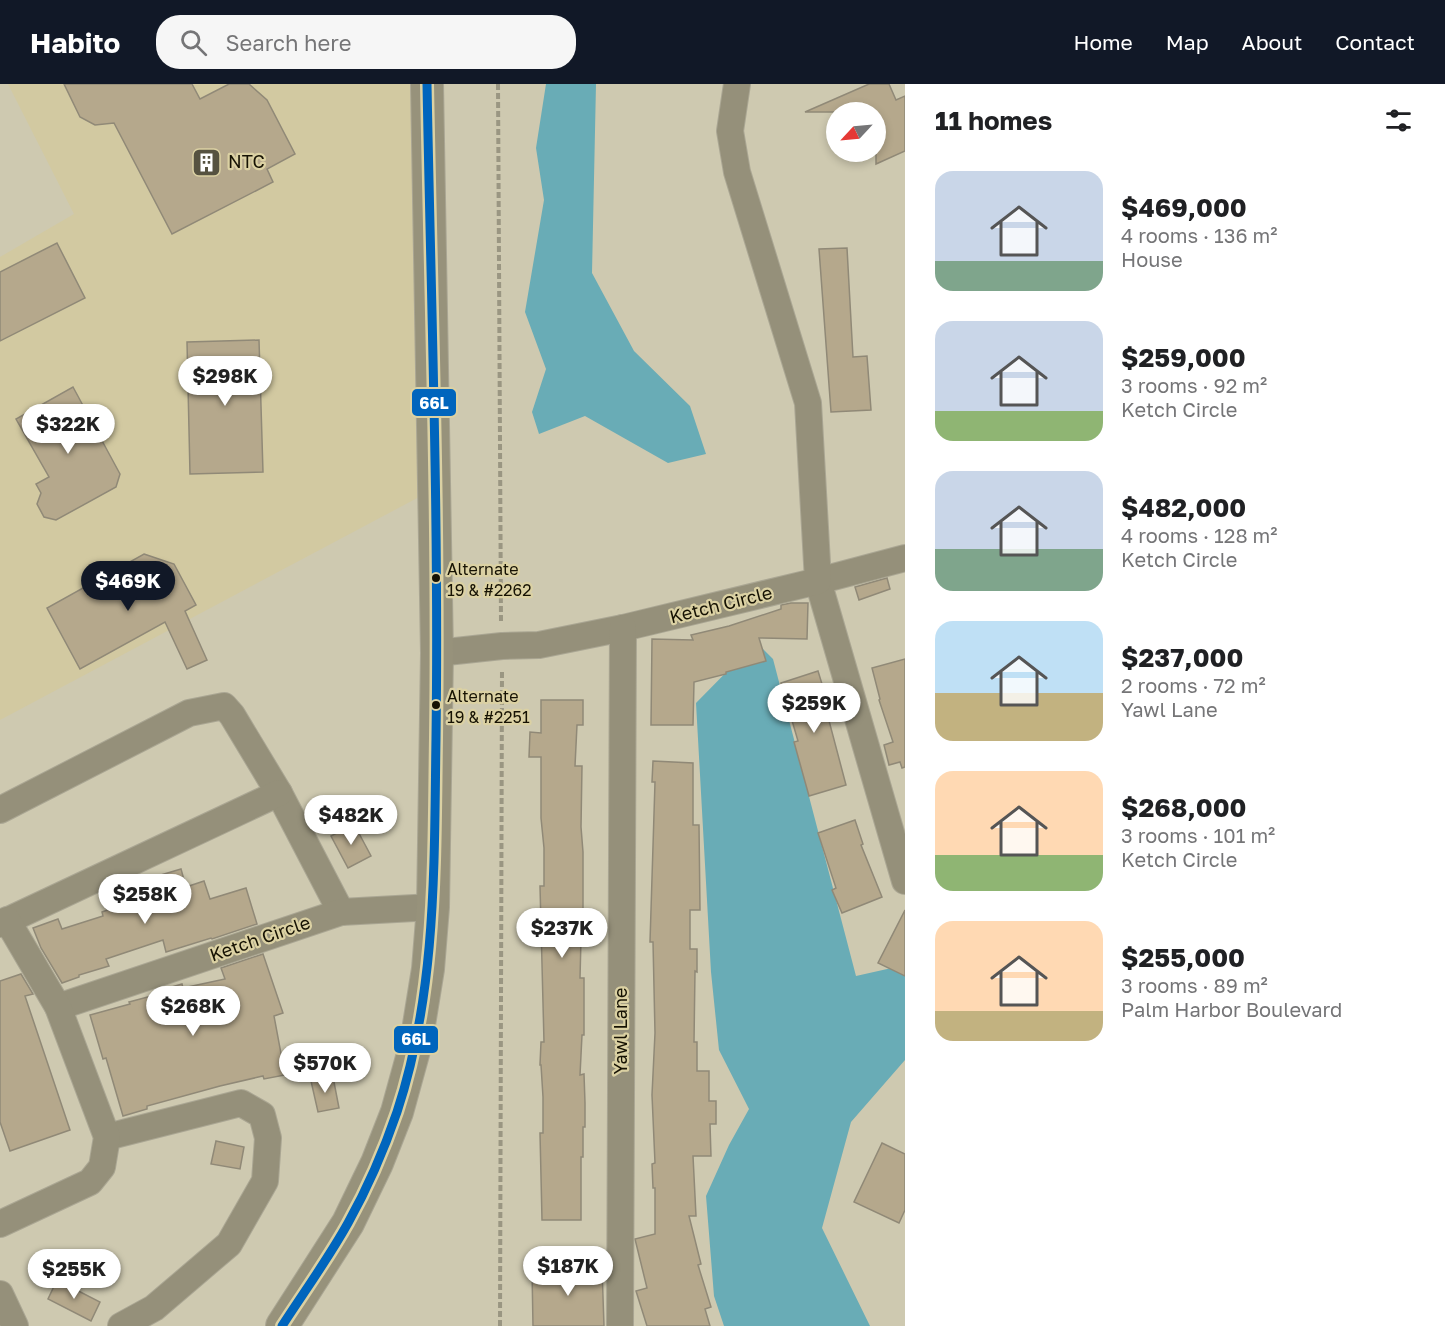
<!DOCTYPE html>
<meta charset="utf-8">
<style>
body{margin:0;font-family:"Golos Text",sans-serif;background:#f6f6f6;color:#202124;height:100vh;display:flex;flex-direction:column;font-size:22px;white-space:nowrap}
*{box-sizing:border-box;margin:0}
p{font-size:20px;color:#757577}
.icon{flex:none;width:33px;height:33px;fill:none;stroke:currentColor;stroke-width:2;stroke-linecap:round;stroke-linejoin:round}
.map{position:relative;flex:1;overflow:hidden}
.panel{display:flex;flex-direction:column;background:#fff;width:540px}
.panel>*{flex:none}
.needle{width:39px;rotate:244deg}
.tools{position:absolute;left:826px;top:18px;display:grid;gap:12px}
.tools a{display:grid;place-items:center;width:60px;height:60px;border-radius:50%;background:#fff;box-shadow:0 3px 9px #0003;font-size:30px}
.price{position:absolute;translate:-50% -51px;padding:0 14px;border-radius:21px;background:#fff;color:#222;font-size:20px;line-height:39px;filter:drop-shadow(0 2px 3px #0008)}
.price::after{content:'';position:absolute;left:50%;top:36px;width:18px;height:14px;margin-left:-9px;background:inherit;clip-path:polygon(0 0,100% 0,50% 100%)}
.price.selected{background:#111827;color:#fff}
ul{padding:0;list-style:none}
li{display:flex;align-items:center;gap:18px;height:150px;padding:0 30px}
li span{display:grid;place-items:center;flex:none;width:168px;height:120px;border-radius:18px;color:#555}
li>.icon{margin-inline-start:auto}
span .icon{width:72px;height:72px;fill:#fffc;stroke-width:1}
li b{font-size:26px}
h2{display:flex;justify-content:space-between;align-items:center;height:72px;padding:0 30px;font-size:26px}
header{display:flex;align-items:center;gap:36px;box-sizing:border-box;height:84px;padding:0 30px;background:#111827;color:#fff}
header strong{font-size:28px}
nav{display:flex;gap:33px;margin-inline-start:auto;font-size:21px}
.search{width:420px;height:54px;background:#f6f6f6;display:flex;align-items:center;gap:15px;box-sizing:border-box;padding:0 21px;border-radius:24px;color:#757577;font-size:22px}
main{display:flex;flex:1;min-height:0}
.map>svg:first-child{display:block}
</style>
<header>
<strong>Habito</strong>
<div class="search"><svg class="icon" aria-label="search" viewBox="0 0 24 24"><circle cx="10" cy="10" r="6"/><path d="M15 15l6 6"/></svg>Search here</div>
<nav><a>Home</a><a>Map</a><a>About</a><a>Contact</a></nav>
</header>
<main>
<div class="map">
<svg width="905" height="1242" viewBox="0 0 905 1242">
<rect width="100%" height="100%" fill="#cec9b0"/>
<!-- built -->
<path fill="#d2c9a1" d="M8 0H413L421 412 0 636V173L74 130Z"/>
<!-- water -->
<g fill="#69acb6">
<path d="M546 0H596L592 189 634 267 690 322 706 370 668 379 585 332 539 350 532 328 546 285 525 228 544 116 536 64Z"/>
<path d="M756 558 773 575 856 892 905 881V976L851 1038 822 1144 870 1242H724L714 1212 706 1112 729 1061 749 1025 719 966 711 888 696 619Z"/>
</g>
<!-- building -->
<g fill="#b5a88c" stroke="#908977" stroke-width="1.5">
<path d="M64 0H192L200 15 229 0H249L267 16 295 70 267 85 273 98 172 150 114 39 95 41 80 33Z"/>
<path d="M869 0H889L896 16 905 12V67L876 80V28H805Z"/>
<path d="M57 159 85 214 0 257V188Z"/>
<path d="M847 164 853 273 867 272 871 326 831 328 819 165Z"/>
<path d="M259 256 263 388 190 390 187 258Z"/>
<path d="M73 303 120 390 116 403 56 436 44 433 37 420 41 409 36 400 49 393 16 335Z"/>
<path d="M144 470 174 480 196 521 185 527 207 576 187 585 165 538 80 585 47 524Z"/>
<path d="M887 494 890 505 859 516 855 503Z"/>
<path d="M791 519H808L807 555 759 554 766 577 726 588V590L694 598 693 641H651L652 555 693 556 691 551 729 542 781 525V521Z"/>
<path d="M905 575V683L902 684 900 678 889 681 884 661 893 658 879 616 880 615 872 584Z"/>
<path d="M818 587 826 613 823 614 846 701 809 712 794 658 798 657 781 599Z"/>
<path d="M541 616H583V641H577L575 682H582L581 743 583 768V829H584L585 855H581L580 894H584V951H582L580 991 584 990 585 1019V1043H583V1073H581V1136H542L540 1049H543V1013L541 981H540L541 958H544L540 802H544V764L541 734V673H529L530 648 541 649Z"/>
<path d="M653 677 693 679V741H699L700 826H690V865H697V888L695 887 694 958H697V987H709V1017H716V1040H710L711 1072H693L696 1132H689L701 1180 698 1181 711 1223 705 1225 710 1242H647L636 1207 647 1204 635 1155 655 1150V1104H653L652 1080 655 1079 652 1011 655 949 653 858H650L655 698H652Z"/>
<path d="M855 736 863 760 861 761 882 813 842 829 832 806 836 804 818 749Z"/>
<path d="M354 740 371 772 348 784 331 752Z"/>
<path d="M181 785 186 803 204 797 210 815 246 804 257 840 212 855 211 854 166 868 163 856 106 875 109 882 79 891V893L62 899 41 864 33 844 58 835 62 845 103 832 102 828 149 811 144 796Z"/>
<path d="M905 826V892L878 879Z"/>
<path d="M263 870 283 929 274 932 285 991 264 995 263 992 220 1002 147 1022V1025L123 1032 106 974 103 975 90 931 130 920 129 918 159 910 158 907 182 900 183 904 225 895 221 884Z"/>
<path d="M21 890 33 910 25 912 70 1046 10 1067 0 1038V897Z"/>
<path d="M333 993 339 1024 318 1028 311 997Z"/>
<path d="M216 1057 244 1063 240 1085 211 1080Z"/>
<path d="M882 1059 905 1070V1126L899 1139 854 1118Z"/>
<path d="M602 1184 604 1242H533L532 1185Z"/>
<path d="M57 1196 100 1218 91 1237 48 1215Z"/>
</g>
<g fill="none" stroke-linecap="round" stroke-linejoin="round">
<defs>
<g id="minor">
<path d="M905 474 818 497 905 797"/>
<path d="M437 569 502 562 539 561 623 544 818 497 808 319 737 88 730 47 737 0"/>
<path d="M0 726 189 629 224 622 232 631 279 709 341 828"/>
<path d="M0 840 279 709"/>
<path d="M58 923 341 828 433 823"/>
<path d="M107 1053 241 1019 262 1031 268 1054 265 1097 229 1160 154 1224 121 1242"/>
<path d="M0 1140 90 1098 102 1083 107 1053 58 923 7 836"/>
<path d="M0 1210 15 1242"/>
<path d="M620 1242 623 544"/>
</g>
<path id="major" d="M282 1242 348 1139 377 1079 397 1028 416 959 428 885 433 823 437 569 427 0"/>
</defs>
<!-- minor casing -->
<use href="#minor" stroke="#aaa693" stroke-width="28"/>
<!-- major casing -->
<use href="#major" stroke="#aaa693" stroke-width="34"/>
<!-- path -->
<g stroke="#9a9682" stroke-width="4" stroke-dasharray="6 3" stroke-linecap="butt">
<path d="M498 0 501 539"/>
<path d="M500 1242 502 586"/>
</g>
<!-- minor -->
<use href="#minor" stroke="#95907a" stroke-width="26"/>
<!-- major -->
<use href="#major" stroke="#97927b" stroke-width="32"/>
<defs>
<path id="bus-1" d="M282 1242C304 1208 328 1175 348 1139 367 1105 384 1066 397 1028 437 907 434 780 436 654 439 436 431 218 427 0"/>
</defs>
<!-- bus-1 casing -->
<use href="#bus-1" stroke="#dbd1a3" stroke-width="14"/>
<!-- bus-1 -->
<use href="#bus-1" stroke="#0065bd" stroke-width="9"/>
</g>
<!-- icons -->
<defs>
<symbol id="building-square" viewBox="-11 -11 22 22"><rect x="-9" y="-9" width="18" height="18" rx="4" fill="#565240" stroke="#dbd1a3"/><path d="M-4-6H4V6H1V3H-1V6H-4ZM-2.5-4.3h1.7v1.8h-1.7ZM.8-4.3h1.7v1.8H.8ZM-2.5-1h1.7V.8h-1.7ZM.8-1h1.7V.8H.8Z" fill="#fff"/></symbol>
</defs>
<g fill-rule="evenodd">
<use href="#building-square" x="190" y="62" width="33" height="33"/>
</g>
<!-- markers -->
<g fill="#161203" stroke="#dbd1a3" stroke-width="2">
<circle cx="436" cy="494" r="5"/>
<circle cx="436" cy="621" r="5"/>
</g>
<g text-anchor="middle" stroke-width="4.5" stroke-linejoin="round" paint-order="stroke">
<!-- bus labels -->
<g font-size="16" fill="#161203" stroke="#dbd1a3" text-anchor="start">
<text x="447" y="491">Alternate<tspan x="447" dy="21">19 &amp; #2262</tspan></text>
<text x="447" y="618">Alternate<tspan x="447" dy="21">19 &amp; #2251</tspan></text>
</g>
<!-- poi labels -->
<g font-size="18" fill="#161203" stroke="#dbd1a3" text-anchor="start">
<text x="228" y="84">NTC</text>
</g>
<!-- street labels -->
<g font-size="18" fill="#161203" stroke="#dbd1a3">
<text transform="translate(721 521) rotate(-14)" y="6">Ketch Circle</text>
<text transform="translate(260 855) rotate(-19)" y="6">Ketch Circle</text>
<text transform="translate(621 947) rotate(-90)" y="6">Yawl Lane</text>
</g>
</g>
<g stroke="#dbd1a3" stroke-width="2">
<rect x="411" y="304" width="46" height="29" rx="6" fill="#0065bd"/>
<rect x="393" y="941" width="46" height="29" rx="6" fill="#0065bd"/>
</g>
<g font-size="16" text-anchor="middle" font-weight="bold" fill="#fff">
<text x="434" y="325">66L</text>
<text x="416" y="961">66L</text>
</g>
</svg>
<div class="tools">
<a><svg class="needle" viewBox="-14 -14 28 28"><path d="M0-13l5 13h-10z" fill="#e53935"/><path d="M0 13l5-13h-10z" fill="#757577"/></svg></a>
</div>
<b class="price" style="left:225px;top:323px">$298K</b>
<b class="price" style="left:68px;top:371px">$322K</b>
<b class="price selected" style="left:128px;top:528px">$469K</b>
<b class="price" style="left:814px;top:650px">$259K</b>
<b class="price" style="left:351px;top:762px">$482K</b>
<b class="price" style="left:145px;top:841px">$258K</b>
<b class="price" style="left:562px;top:875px">$237K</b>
<b class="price" style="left:193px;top:953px">$268K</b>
<b class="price" style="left:325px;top:1010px">$570K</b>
<b class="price" style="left:568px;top:1213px">$187K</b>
<b class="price" style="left:74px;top:1216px">$255K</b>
</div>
<section class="panel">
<h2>11 homes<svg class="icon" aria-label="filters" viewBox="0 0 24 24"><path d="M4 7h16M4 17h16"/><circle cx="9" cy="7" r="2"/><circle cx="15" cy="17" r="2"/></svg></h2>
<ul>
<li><span style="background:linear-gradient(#c9d6e8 75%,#7fa58c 0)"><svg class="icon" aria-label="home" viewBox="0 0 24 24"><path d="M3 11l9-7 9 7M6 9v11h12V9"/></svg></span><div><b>$469,000</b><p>4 rooms · 136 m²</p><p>House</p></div></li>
<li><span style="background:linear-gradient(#c9d6e8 75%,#8fb573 0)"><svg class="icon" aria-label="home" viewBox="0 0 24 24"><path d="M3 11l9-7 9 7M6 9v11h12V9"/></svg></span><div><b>$259,000</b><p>3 rooms · 92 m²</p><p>Ketch Circle</p></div></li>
<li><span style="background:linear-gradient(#c9d6e8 65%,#7fa58c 0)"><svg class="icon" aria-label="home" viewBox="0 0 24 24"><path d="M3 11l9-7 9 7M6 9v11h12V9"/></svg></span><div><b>$482,000</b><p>4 rooms · 128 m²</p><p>Ketch Circle</p></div></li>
<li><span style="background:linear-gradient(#bfe0f5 60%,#c2b280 0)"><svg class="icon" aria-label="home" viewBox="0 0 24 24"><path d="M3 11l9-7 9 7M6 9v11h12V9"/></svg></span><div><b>$237,000</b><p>2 rooms · 72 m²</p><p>Yawl Lane</p></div></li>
<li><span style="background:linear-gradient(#ffd9b3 70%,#8fb573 0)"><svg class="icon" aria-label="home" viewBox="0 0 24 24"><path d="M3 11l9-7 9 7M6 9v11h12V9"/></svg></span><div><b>$268,000</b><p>3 rooms · 101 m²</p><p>Ketch Circle</p></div></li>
<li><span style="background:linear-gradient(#ffd9b3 75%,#c2b280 0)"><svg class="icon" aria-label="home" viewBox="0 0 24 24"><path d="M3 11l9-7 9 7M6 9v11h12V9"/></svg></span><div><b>$255,000</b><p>3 rooms · 89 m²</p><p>Palm Harbor Boulevard</p></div></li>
</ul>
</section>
</main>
